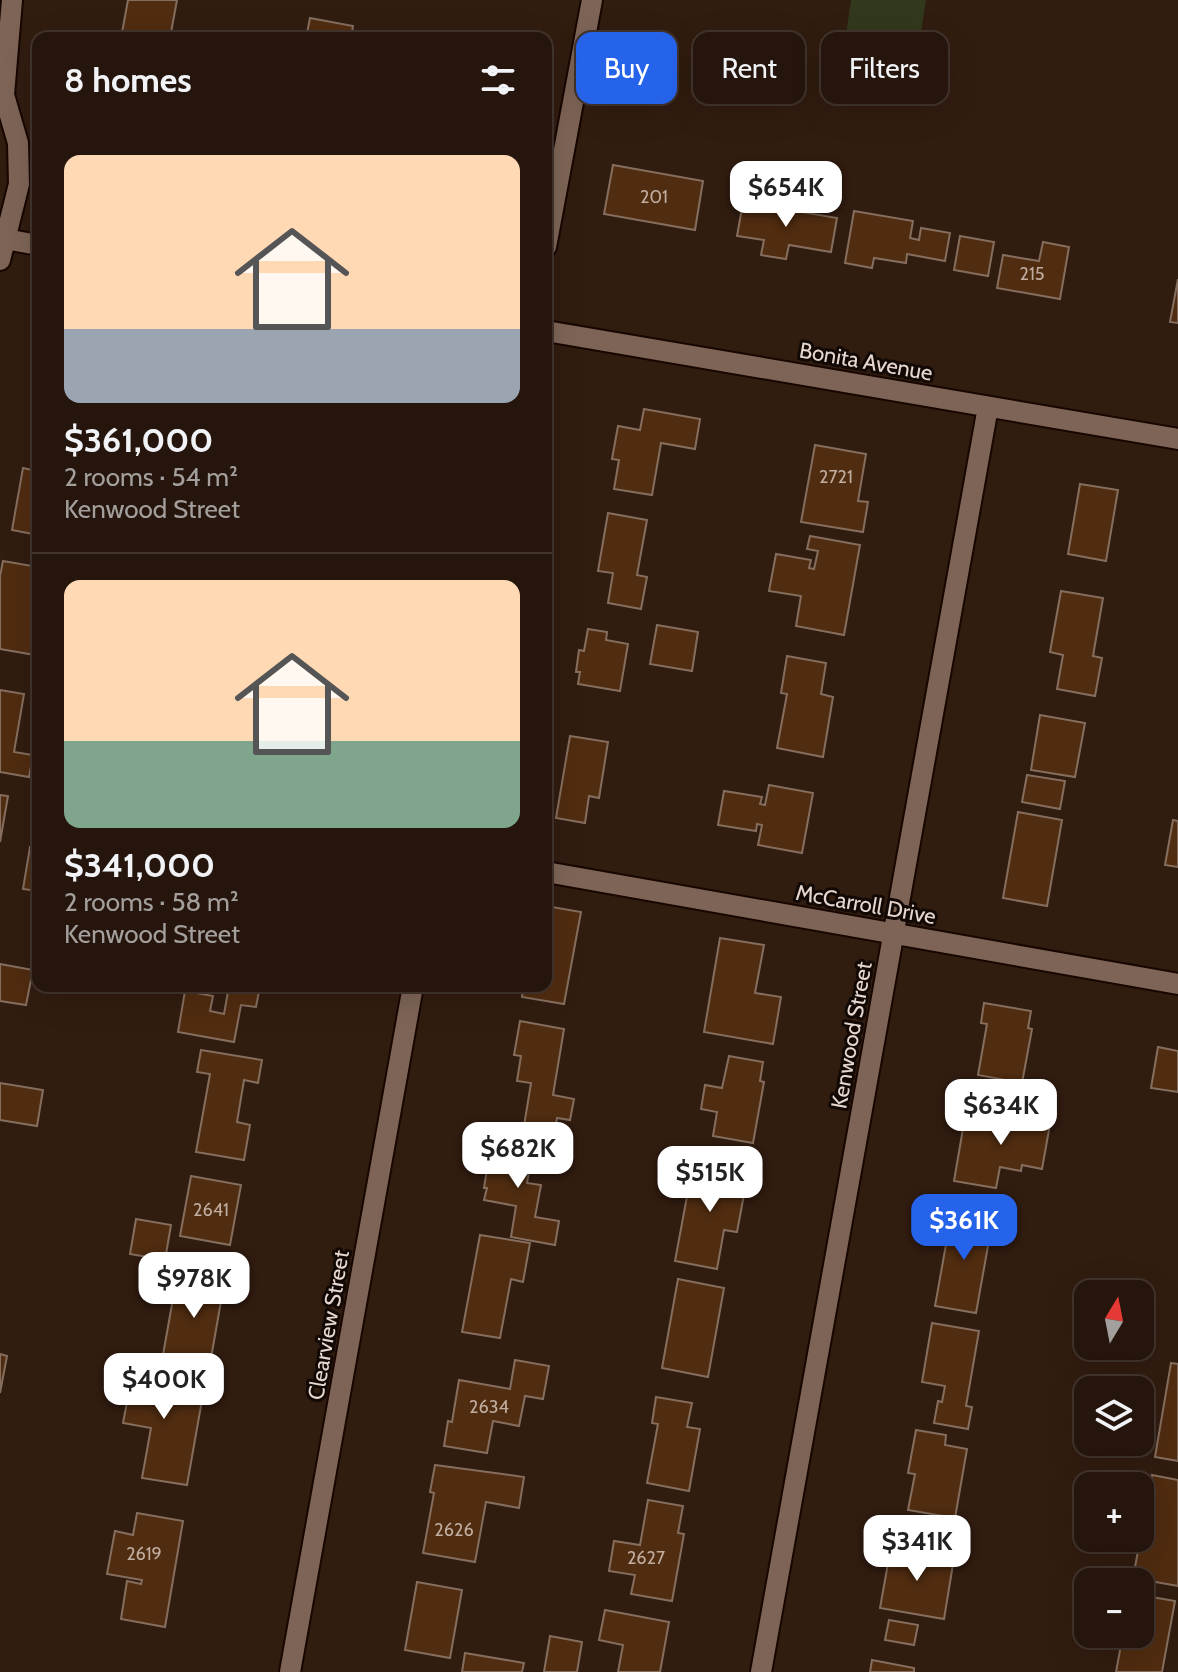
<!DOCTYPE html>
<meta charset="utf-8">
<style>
body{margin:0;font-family:Cabin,sans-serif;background:#2d1e15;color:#f1f3f6;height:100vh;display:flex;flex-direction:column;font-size:30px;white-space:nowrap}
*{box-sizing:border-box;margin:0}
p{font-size:26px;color:#a39f9d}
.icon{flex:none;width:44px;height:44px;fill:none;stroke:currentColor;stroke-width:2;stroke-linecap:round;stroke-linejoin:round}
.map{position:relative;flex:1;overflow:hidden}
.side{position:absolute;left:32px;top:32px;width:520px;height:960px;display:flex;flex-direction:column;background:#25150c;border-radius:16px;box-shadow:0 8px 32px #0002,0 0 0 2px #42342d}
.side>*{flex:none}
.banner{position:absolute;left:576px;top:32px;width:482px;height:72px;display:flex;gap:16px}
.needle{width:52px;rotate:10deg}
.buttons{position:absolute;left:1074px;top:1280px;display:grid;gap:16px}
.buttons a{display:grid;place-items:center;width:80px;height:80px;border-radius:16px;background:#25150c;box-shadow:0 8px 32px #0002,0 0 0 2px #42342d;font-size:40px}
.price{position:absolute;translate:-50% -68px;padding:0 18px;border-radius:16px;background:#fff;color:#222;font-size:26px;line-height:52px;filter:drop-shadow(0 2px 4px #0008)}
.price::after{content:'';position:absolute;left:50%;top:48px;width:24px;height:18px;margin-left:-12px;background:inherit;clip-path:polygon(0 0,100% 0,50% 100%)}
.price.on{background:#2563eb;color:#fff}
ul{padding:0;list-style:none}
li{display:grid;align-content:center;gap:16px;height:424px;padding:0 32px}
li+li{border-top:2px solid #42342d}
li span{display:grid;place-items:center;height:248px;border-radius:16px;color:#555}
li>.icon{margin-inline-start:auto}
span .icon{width:144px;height:144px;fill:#fffc;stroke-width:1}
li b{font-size:34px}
h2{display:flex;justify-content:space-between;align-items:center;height:96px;padding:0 32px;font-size:34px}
.tag{padding:0 28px;border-radius:16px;background:#25150c;box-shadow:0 8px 32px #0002,0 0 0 2px #42342d;font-size:28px;line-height:72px}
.tag.on{background:#2563eb;color:#fff}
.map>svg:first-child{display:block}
</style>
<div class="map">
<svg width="1178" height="1672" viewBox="0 0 1178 1672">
<rect width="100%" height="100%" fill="#311c10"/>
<!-- green -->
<path fill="#31381b" d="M851 0H926L919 46 846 34Z"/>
<!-- building -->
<g fill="#502c10" stroke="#856e5e" stroke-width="2">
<path d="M128 0H177L170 38H121Z"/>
<path d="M310 18 353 26 351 38H306Z"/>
<path d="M613 165 703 181 695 230 604 214Z"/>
<path d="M743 202 837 218 831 252 789 245 786 259 761 255 764 240 737 236Z"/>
<path d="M854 211 913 221 910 238 919 240 921 228 950 233 945 261 907 254 906 263 874 258 872 268 845 263Z"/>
<path d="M960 236 994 242 988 276 954 270Z"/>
<path d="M1043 242 1069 247 1060 299 997 288 1003 255 1039 261Z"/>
<path d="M1178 279V323L1170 322Z"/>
<path d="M644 409 700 419 695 449 661 443 652 495 614 489 619 460 612 459 618 426 640 430Z"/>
<path d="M815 445 866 454 858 501 868 502 863 532 801 522Z"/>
<path d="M38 462V535L12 530 23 468 36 471Z"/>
<path d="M1080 484 1118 490 1106 561 1068 554Z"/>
<path d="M608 513 647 520 637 575 647 577 641 609 608 603 613 573 598 571Z"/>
<path d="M810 536 860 545 844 635 796 626 801 596 769 591 776 554 811 560 809 568 814 569 818 551 807 549Z"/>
<path d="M3 561 38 567V635L35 655 0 649V576Z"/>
<path d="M1061 591 1103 598 1093 656 1102 658 1095 696 1057 689 1063 655 1050 652Z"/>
<path d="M657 625 698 632 692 671 650 664Z"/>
<path d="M588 629 607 632 606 640 628 644 620 691 578 684 580 672H576L579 650 584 651Z"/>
<path d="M787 656 826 663 821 694 833 697 823 757 777 748 787 694 781 693Z"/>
<path d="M0 690 24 694 14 752 33 755 29 777 0 772Z"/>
<path d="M1040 715 1085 723 1075 777 1031 770Z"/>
<path d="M570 736 608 742 599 798 589 796 585 823 556 818Z"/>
<path d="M1027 775 1065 781 1060 809 1022 802Z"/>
<path d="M769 785 813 793 802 853 758 845 762 825 757 824 756 831 718 825 724 791 762 797 760 804 765 805Z"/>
<path d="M0 795 8 796 0 842Z"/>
<path d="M1018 812 1062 820 1047 906 1003 898Z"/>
<path d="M1173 820 1178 821V867L1165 865Z"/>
<path d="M30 847 38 848V891L23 889Z"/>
<path d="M546 906 581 912 564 1004 522 997 523 986H546Z"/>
<path d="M720 938 764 945 755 993 781 997 773 1044 704 1032Z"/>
<path d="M0 964 33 970 26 1005 0 1001Z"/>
<path d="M229 986H260L256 1007 241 1005 234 1042 178 1032 185 991 213 996 210 1011 224 1014Z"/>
<path d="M984 1003 1031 1011 1028 1028 1032 1029 1022 1083 978 1075 987 1024 981 1023Z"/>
<path d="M520 1021 564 1029 553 1095 574 1099 570 1120 557 1118 554 1132 524 1126 531 1083 517 1081 521 1056 514 1055Z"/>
<path d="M1158 1047 1178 1051V1092L1151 1088Z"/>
<path d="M201 1050 262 1060 258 1083 244 1080 237 1122 250 1125 244 1160 196 1152 210 1074 197 1072Z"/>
<path d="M729 1056 763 1062 760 1081 764 1082 753 1143 713 1136 717 1112 701 1109 705 1085 722 1088Z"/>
<path d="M0 1083 43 1090 37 1126 0 1120Z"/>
<path d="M1021 1108 1052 1113 1042 1169 1022 1165 1021 1171 1000 1167 996 1188 954 1181 965 1117 1018 1126Z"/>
<path d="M496 1137 534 1144 527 1183 541 1185 535 1217 559 1221 555 1245 511 1237 516 1206 484 1200 487 1188H484L489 1157 492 1158Z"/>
<path d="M693 1164 748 1173 737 1232 724 1230 717 1269 675 1261Z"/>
<path d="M191 1176 241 1185 230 1245 180 1236Z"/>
<path d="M952 1211 993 1218 976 1313 935 1306Z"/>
<path d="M136 1219 171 1225 165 1260 130 1254Z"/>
<path d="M480 1235 530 1243 523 1282 511 1279 500 1338 462 1332Z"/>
<path d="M177 1276 224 1284 210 1364 163 1355Z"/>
<path d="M678 1279 724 1288 708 1377 662 1368Z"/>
<path d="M932 1323 979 1331 966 1406 972 1407 968 1429 934 1423 938 1401 942 1402 945 1386 922 1382Z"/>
<path d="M0 1354 7 1356 0 1393Z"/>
<path d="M515 1360 549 1366 543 1399 525 1396 519 1426 493 1421 487 1453 444 1446 448 1421 452 1422 459 1380 510 1389Z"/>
<path d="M1171 1363 1178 1364V1461L1155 1457Z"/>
<path d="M126 1369 205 1383 187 1485 142 1478 151 1428 123 1423 127 1402 120 1401Z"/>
<path d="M656 1397 692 1403 687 1427 700 1429 689 1491 647 1483 658 1424 652 1423Z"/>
<path d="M916 1430 946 1435 945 1445 967 1449 955 1518 908 1510 915 1474 908 1473Z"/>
<path d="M435 1465 524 1477 519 1508 486 1502 475 1562 423 1553 434 1493 430 1492Z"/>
<path d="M1152 1475 1178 1480V1586L1133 1578Z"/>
<path d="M648 1500 683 1506 678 1533 684 1534 672 1601 631 1594 635 1575 609 1571 614 1541 640 1545Z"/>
<path d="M137 1513 183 1521 165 1627 121 1619 127 1581 141 1584 142 1580 107 1574 115 1531 133 1535Z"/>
<path d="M891 1547 954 1558 944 1619 880 1608Z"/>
<path d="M417 1582 462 1590 450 1658 405 1650Z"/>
<path d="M1140 1595 1175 1601 1162 1672H1116L1123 1634H1140Z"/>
<path d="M605 1610 669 1622 660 1672H618L623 1645 599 1640Z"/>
<path d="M889 1620 918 1625 914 1645 885 1640Z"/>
<path d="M550 1636 582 1642 577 1672H544Z"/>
<path d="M465 1653 524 1663 522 1672H462Z"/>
<path d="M872 1660 914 1668V1672H870Z"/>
</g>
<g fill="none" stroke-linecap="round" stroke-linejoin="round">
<defs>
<g id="street">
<path d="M0 238 38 245"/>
<path d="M546 247 592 0"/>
<path d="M0 260 19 184 18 143 4 95 12 0"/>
<path d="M546 331 1178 439"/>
<path d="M546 872 1178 984"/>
<path d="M290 1672 413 986"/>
<path d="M761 1672 988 407"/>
</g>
</defs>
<!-- street casing -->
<use href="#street" stroke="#180600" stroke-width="24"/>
<!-- street -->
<use href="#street" stroke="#7d6456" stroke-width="20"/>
</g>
<g text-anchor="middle" stroke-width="6" stroke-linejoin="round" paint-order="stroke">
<!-- number labels -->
<g font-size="18" fill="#c0ada0">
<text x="654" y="203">201</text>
<text x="1032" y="280">215</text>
<text x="836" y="483">2721</text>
<text x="211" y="1216">2641</text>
<text x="489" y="1413">2634</text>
<text x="454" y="1536">2626</text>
<text x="144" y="1560">2619</text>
<text x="646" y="1564">2627</text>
</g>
<!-- street labels -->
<g font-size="22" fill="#e6d8d0" stroke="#120905">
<text transform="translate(866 361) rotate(10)" y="8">Bonita Avenue</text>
<text transform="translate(866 904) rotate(10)" y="8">McCarroll Drive</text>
<text transform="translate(851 1035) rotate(-80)" y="8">Kenwood Street</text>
<text transform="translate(328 1325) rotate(-80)" y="8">Clearview Street</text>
</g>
</g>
</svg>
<div class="buttons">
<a><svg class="needle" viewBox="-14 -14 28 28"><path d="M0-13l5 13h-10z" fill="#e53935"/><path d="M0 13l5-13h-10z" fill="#a39f9d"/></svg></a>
<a><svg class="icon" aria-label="layers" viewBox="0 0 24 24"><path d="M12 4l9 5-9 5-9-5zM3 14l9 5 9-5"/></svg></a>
<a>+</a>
<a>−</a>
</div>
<b class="price" style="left:786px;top:229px">$654K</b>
<b class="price" style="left:1001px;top:1147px">$634K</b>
<b class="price" style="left:518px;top:1190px">$682K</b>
<b class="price" style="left:710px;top:1214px">$515K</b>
<b class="price on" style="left:964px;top:1262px">$361K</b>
<b class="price" style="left:194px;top:1320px">$978K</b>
<b class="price" style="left:164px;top:1421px">$400K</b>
<b class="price" style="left:917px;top:1583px">$341K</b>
<div class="banner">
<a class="tag on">Buy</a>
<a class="tag">Rent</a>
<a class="tag">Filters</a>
</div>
<section class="side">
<h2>8 homes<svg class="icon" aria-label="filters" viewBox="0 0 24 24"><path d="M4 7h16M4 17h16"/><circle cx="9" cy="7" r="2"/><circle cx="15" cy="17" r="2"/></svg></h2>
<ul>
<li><span style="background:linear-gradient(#ffd9b3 70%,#9aa5b1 0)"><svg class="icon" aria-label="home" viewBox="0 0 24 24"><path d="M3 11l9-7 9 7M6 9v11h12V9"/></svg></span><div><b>$361,000</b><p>2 rooms · 54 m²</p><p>Kenwood Street</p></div></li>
<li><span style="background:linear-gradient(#ffd9b3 65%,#7fa58c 0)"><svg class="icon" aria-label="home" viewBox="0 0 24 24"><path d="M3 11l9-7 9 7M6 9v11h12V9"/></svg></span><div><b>$341,000</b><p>2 rooms · 58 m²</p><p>Kenwood Street</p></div></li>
</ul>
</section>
</div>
